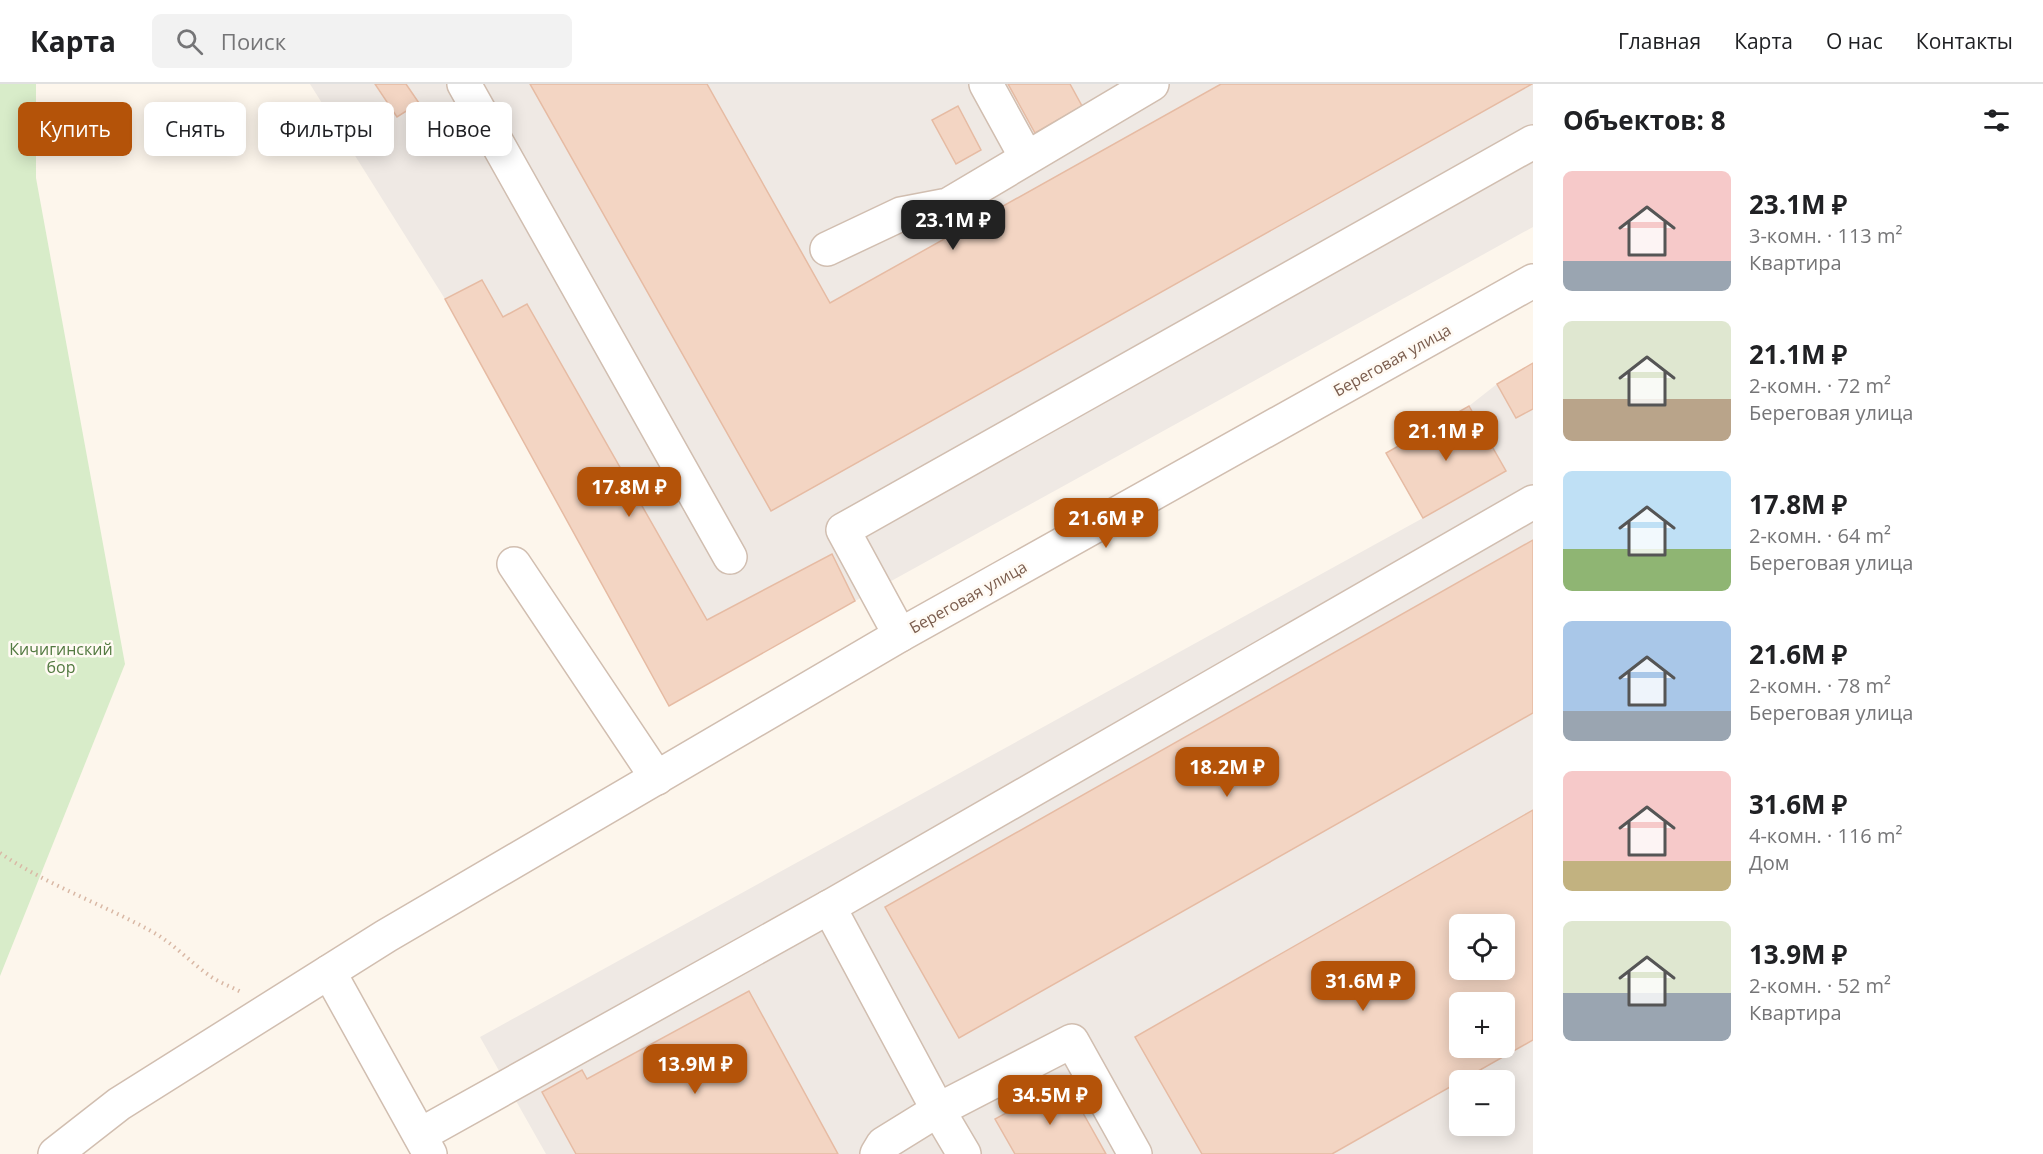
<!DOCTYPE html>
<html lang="ru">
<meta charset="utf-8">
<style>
body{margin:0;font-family:"Open Sans",sans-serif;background:#f2f2f2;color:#202124;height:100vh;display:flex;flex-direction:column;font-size:22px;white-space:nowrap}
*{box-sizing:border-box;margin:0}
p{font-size:20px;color:#757577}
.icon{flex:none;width:33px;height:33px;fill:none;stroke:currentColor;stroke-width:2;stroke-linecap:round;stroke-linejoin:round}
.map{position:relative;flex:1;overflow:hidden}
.side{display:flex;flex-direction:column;background:#fff;width:510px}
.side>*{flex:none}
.banner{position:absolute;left:18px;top:18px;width:570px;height:54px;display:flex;gap:12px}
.buttons{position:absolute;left:1449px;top:830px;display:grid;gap:12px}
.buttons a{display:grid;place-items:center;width:66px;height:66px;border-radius:9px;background:#fff;box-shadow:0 3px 15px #0003;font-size:30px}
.price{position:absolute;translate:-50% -51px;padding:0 14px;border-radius:12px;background:#b45309;color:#fff;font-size:20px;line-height:39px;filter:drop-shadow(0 2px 3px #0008)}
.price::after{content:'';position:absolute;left:50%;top:36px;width:18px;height:14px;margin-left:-9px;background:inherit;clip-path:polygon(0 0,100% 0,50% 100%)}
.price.current{background:#222;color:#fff}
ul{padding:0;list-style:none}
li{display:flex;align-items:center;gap:18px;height:150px;padding:0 30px}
li span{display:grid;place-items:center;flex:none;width:168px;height:120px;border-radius:9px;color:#555}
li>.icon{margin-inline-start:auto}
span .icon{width:72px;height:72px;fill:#fffc;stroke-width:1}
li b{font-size:26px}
h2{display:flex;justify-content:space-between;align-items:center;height:72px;padding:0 30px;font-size:26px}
.pill{padding:0 21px;border-radius:9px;background:#fff;box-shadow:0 3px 15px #0003;font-size:21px;line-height:54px}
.pill.current{background:#b45309;color:#fff}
header{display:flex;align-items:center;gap:36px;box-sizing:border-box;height:84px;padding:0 30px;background:#fff;border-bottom:2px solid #e0e0e0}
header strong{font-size:28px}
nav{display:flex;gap:33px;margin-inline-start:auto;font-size:21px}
.search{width:420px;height:54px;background:#f2f2f2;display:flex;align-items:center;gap:15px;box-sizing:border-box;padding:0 21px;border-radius:9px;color:#757577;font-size:22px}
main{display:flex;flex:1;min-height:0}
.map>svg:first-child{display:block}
</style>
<header>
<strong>Карта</strong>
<div class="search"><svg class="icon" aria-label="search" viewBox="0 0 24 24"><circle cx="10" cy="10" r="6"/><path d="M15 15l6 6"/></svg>Поиск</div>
<nav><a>Главная</a><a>Карта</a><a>О нас</a><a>Контакты</a></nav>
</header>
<main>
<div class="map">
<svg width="1533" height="1070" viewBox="0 0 1533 1070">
<rect width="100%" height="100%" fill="#fdf6ec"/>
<!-- industrial -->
<g fill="#efe9e4" fill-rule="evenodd">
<path d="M310 0H1533V143L855 517 669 622 445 215Z"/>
<path d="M1533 279V1070H546L480 953 1423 434 1386 369 1469 322 1497 300ZM1460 840H1504V885H1460ZM1460 918H1504V963H1460ZM1460 996H1504V1041H1460Z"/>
</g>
<!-- green -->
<path fill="#d8ecc9" d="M0 0H36V94L125 580 0 892Z"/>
<!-- building -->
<g fill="#f3d5c3" stroke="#e6bba3" stroke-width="1.5" fill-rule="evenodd">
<path d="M375 0H406L419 19 397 33Z"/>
<path d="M530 0H707L830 219 1221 0H1532L771 427Z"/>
<path d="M1008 0H1070L1082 22 1035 49Z"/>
<path d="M958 22 981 66 956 80 932 36Z"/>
<path d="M482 196 503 233 527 220 707 536 832 470 855 517 669 622 445 215Z"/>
<path d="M1533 279V325L1516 334 1497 300Z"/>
<path d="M1469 322 1506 387 1423 434 1386 369Z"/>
<path d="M1533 456V629L959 954 885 823Z"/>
<path d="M1533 726V956L1332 1070H1202L1135 953ZM1460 840H1504V885H1460ZM1460 918H1504V963H1460Z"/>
<path d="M749 907 838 1070H576L542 1008 582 986 587 995Z"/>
<path d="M1065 997 1106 1070H1015L995 1035Z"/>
</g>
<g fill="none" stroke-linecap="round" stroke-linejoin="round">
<defs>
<g id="minor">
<path d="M464 0 730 473"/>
<path d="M986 0 1026 73"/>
<path d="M827 165 901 130 948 121 1152 0"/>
<path d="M514 480 657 694"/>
<path d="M900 551 843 446 1533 58"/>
<path d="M329 888 430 1070"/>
<path d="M420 1051 829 823"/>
<path d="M55 1070 119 1020 386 852 900 551 1533 197"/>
<path d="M877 1070 883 1060 938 1026 1072 957 1135 1070"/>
<path d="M964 1070 938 1026 829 823 1533 418"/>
</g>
</defs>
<!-- minor casing -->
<use href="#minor" stroke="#d1beb0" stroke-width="36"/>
<!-- path -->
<path stroke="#d9b8a5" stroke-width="4" stroke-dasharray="1.5 4.5" stroke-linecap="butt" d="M0 769C47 801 102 820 151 847 173 859 190 878 210 892 220 899 232 903 243 909"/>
<!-- minor -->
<use href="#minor" stroke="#fff" stroke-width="33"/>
</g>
<g text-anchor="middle" stroke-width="5" stroke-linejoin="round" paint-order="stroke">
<!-- street labels -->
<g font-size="16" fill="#7a5c4d" stroke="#fffaf3">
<text transform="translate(1392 276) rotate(-29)" y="6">Береговая улица</text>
<text transform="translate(968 513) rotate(-29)" y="6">Береговая улица</text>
</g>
<!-- park labels -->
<g font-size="16" fill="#537a41" stroke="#fffaf3">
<text x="61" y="571">Кичигинский<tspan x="61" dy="18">бор</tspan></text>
</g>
</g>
</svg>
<div class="buttons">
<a><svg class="icon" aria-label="locate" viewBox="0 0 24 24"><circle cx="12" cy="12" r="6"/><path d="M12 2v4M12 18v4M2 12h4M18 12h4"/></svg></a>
<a>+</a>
<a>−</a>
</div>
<b class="price current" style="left:953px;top:167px">23.1M ₽</b>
<b class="price" style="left:1446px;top:378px">21.1M ₽</b>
<b class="price" style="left:629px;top:434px">17.8M ₽</b>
<b class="price" style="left:1106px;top:465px">21.6M ₽</b>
<b class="price" style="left:1227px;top:714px">18.2M ₽</b>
<b class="price" style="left:1363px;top:928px">31.6M ₽</b>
<b class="price" style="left:695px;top:1011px">13.9M ₽</b>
<b class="price" style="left:1050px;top:1042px">34.5M ₽</b>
<div class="banner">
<a class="pill current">Купить</a>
<a class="pill">Снять</a>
<a class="pill">Фильтры</a>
<a class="pill">Новое</a>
</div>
</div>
<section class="side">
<h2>Объектов: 8<svg class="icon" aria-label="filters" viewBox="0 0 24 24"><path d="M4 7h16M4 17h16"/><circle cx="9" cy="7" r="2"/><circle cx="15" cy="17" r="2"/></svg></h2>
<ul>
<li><span style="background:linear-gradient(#f6c9c9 75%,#9aa5b1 0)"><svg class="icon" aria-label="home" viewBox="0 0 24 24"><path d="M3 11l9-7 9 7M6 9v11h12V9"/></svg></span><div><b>23.1M ₽</b><p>3-комн. · 113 m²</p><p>Квартира</p></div></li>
<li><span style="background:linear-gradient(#dfe7d0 65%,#b9a48a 0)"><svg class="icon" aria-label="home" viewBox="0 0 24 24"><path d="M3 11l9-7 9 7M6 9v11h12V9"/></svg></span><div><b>21.1M ₽</b><p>2-комн. · 72 m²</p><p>Береговая улица</p></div></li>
<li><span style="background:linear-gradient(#bfe0f5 65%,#8fb573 0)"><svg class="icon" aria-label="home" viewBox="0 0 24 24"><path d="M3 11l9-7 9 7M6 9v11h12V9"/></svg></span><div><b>17.8M ₽</b><p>2-комн. · 64 m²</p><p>Береговая улица</p></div></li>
<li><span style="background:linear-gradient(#a9c7e8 75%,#9aa5b1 0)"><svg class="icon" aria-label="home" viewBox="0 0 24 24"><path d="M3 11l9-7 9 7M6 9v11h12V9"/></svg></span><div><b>21.6M ₽</b><p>2-комн. · 78 m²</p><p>Береговая улица</p></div></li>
<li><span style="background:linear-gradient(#f6c9c9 75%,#c2b280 0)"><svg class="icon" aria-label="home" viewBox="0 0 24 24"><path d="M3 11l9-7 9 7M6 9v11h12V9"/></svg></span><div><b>31.6M ₽</b><p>4-комн. · 116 m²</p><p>Дом</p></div></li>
<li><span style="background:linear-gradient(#dfe7d0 60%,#9aa5b1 0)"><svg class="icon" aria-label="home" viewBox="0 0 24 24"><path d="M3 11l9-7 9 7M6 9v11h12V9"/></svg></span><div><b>13.9M ₽</b><p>2-комн. · 52 m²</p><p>Квартира</p></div></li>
</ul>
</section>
</main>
